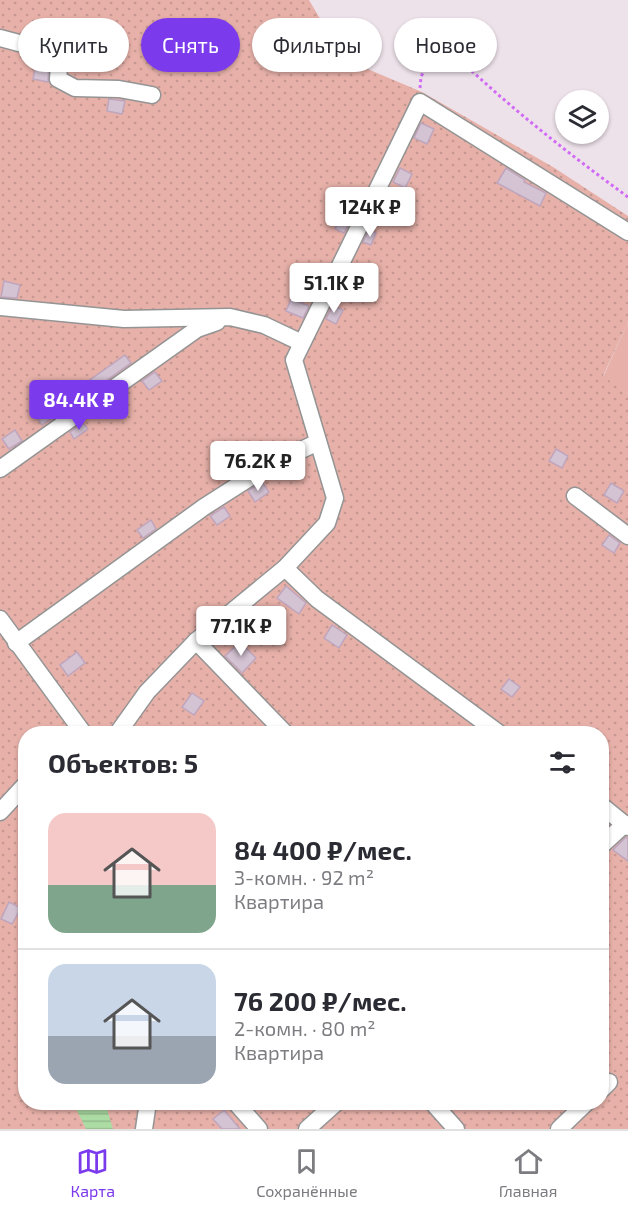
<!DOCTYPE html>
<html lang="ru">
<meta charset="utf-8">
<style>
body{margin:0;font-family:"Exo 2",sans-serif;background:#f2f2f3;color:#2b2b33;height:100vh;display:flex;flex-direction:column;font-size:22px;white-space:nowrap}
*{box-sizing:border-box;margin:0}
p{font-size:20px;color:#7c7c81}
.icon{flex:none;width:33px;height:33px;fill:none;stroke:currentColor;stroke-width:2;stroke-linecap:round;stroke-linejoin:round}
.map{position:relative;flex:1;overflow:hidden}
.sheet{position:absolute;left:18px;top:726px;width:591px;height:384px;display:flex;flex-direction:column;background:#fff;border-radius:24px;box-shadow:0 2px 4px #0004}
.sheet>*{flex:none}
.guide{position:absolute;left:18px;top:18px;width:592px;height:54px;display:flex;gap:12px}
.tools{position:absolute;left:555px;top:90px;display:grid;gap:12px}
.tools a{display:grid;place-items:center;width:54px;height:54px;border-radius:50%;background:#fff;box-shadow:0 2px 4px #0004;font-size:30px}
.price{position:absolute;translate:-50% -51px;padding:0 14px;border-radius:6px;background:#fff;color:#222;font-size:20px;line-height:39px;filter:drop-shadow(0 2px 3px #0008)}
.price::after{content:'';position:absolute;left:50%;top:36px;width:18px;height:14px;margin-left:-9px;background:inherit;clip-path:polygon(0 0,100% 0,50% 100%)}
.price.current{background:#7c3aed;color:#fff}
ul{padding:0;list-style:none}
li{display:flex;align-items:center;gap:18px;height:150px;padding:0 30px}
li+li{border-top:2px solid #e1e1e2}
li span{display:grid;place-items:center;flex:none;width:168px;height:120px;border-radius:18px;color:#555}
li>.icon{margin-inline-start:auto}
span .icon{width:72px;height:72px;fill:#fffc;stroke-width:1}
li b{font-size:26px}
h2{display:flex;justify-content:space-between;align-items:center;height:72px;padding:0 30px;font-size:26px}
.chip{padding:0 21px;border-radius:27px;background:#fff;box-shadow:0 2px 4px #0004;font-size:21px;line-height:54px}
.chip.current{background:#7c3aed;color:#fff}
.dock{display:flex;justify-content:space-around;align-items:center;height:84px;border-top:2px solid #e1e1e2;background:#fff;font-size:16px;color:#7c7c81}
.dock a{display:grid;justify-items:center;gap:3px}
.dock .current{color:#7c3aed}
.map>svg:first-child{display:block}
</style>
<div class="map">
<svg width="628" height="1129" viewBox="0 0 628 1129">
<defs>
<pattern id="garden-dots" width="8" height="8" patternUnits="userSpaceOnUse" patternTransform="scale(1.5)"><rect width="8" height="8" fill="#e7b1a9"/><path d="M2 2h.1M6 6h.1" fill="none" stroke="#c69891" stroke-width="1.8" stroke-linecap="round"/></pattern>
<pattern id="water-rules" width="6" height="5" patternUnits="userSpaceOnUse" patternTransform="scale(1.5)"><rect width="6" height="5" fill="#acdba3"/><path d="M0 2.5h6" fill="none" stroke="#94bc8c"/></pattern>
</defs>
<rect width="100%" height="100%" fill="#eee2ea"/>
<!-- grass -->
<path fill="#e7b1a9" d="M628 322V394L603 377Z"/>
<!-- garden -->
<path fill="url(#garden-dots)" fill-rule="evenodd" d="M0 0H309L344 59 422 92 553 167 628 216V322L603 376 628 394V1129H0ZM26 734H602V1102H26Z"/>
<!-- water -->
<path fill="url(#water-rules)" d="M73 1103H108L107 1109 113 1129H86Z"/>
<!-- building -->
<g fill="#d4c3d3" stroke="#bfa5bd" stroke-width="1.5">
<path d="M45 26 62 29 60 42 42 38Z"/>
<path d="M37 59 49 62 48 82 33 79Z"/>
<path d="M109 99 125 101 122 114 107 111Z"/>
<path d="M421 123 434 129 427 144 414 138Z"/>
<path d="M400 168 412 174 405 188 393 182Z"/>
<path d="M506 168 525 180 524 182 546 193 540 206 497 183Z"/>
<path d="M380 207 392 213 386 225 375 219Z"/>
<path d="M341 217 350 221 344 233 335 229Z"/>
<path d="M369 230 376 233 371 245 363 242Z"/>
<path d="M4 281 20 285 17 298 1 297Z"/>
<path d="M291 299 309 306 303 318 286 311Z"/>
<path d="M333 305 343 310 336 324 326 319Z"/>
<path d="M125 355 131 363 93 390 87 382Z"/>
<path d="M155 372 162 381 149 390 142 381Z"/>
<path d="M116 399 119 404 108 411 105 407Z"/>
<path d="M47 404 55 416 42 425 34 413Z"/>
<path d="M83 423 88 429 74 439 70 432Z"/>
<path d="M15 430 22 441 9 449 2 439Z"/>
<path d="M556 449 568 456 562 468 549 461Z"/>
<path d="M262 482 269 492 255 502 248 491Z"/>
<path d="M611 483 624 491 617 503 604 495Z"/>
<path d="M224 507 230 516 217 525 210 516Z"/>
<path d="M151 520 156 529 143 538 137 530Z"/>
<path d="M609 535 620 543 614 553 602 545Z"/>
<path d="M286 586 306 603 299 614 277 598Z"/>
<path d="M332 625 347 635 339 648 324 638Z"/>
<path d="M240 642 256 658 242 673 225 656Z"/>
<path d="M77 652 85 663 68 676 60 665Z"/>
<path d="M509 679 520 687 512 697 501 689Z"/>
<path d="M192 693 204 701 194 715 182 707Z"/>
<path d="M626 837 628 839V861L613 850Z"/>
<path d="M9 902 21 908 12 924 1 919Z"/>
<path d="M224 1110 240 1129H222L213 1119Z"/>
</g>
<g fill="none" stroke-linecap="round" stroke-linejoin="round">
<defs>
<g id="minor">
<path d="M0 38 60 54 58 79 75 88 119 89 152 95"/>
<path d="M0 307 124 319 230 317 264 325 302 343"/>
<path d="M0 469 197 329 217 322"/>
<path d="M575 496 628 536"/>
<path d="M285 568 317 599 500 734"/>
<path d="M0 619 84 734"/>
<path d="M196 641 286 734"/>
<path d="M16 643 204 507 268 466 318 442"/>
<path d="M117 734 147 692 196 641 285 568 327 523 335 498 294 360 420 102 628 232"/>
<path d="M602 806 628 827"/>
<path d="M0 812 26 784"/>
<path d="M602 845 625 824"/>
<path d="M602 1089 609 1082"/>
<path d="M235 1102 259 1129"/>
<path d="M432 1102 456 1129"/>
<path d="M144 1129 148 1102"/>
<path d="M307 1129 337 1102"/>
<path d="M559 1129 587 1102"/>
</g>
</defs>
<!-- minor casing -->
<use href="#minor" stroke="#949494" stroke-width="19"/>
<!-- path -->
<path stroke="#d16bf6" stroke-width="3" stroke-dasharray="3 3" stroke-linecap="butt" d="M420 88 421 77 430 58 460 60C513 110 569 154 628 197"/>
<!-- minor -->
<use href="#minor" stroke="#fff" stroke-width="16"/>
</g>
</svg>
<div class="tools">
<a><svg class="icon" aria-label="layers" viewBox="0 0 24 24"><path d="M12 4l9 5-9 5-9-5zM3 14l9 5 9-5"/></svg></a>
</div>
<b class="price" style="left:370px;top:238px">124K ₽</b>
<b class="price" style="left:334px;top:314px">51.1K ₽</b>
<b class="price current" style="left:79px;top:431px">84.4K ₽</b>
<b class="price" style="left:258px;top:492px">76.2K ₽</b>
<b class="price" style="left:241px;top:657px">77.1K ₽</b>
<div class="guide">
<a class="chip">Купить</a>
<a class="chip current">Снять</a>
<a class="chip">Фильтры</a>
<a class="chip">Новое</a>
</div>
<section class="sheet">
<h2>Объектов: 5<svg class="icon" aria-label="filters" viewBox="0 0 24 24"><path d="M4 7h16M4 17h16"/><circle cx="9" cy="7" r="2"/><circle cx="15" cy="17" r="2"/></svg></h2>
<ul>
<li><span style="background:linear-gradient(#f6c9c9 60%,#7fa58c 0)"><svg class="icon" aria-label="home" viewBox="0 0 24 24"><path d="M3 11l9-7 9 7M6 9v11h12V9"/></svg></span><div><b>84 400 ₽/мес.</b><p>3-комн. · 92 m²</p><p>Квартира</p></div></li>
<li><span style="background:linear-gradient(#c9d6e8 60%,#9aa5b1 0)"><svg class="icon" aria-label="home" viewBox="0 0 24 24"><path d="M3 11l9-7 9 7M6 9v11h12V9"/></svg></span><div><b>76 200 ₽/мес.</b><p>2-комн. · 80 m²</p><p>Квартира</p></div></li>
</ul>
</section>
</div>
<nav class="dock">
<a class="current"><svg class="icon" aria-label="map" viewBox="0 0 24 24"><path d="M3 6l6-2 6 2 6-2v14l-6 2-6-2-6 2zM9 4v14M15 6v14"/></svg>Карта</a>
<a><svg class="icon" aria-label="saved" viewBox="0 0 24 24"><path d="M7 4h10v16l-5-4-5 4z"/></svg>Сохранённые</a>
<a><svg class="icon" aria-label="home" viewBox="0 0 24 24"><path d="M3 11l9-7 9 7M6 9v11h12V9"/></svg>Главная</a>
</nav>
